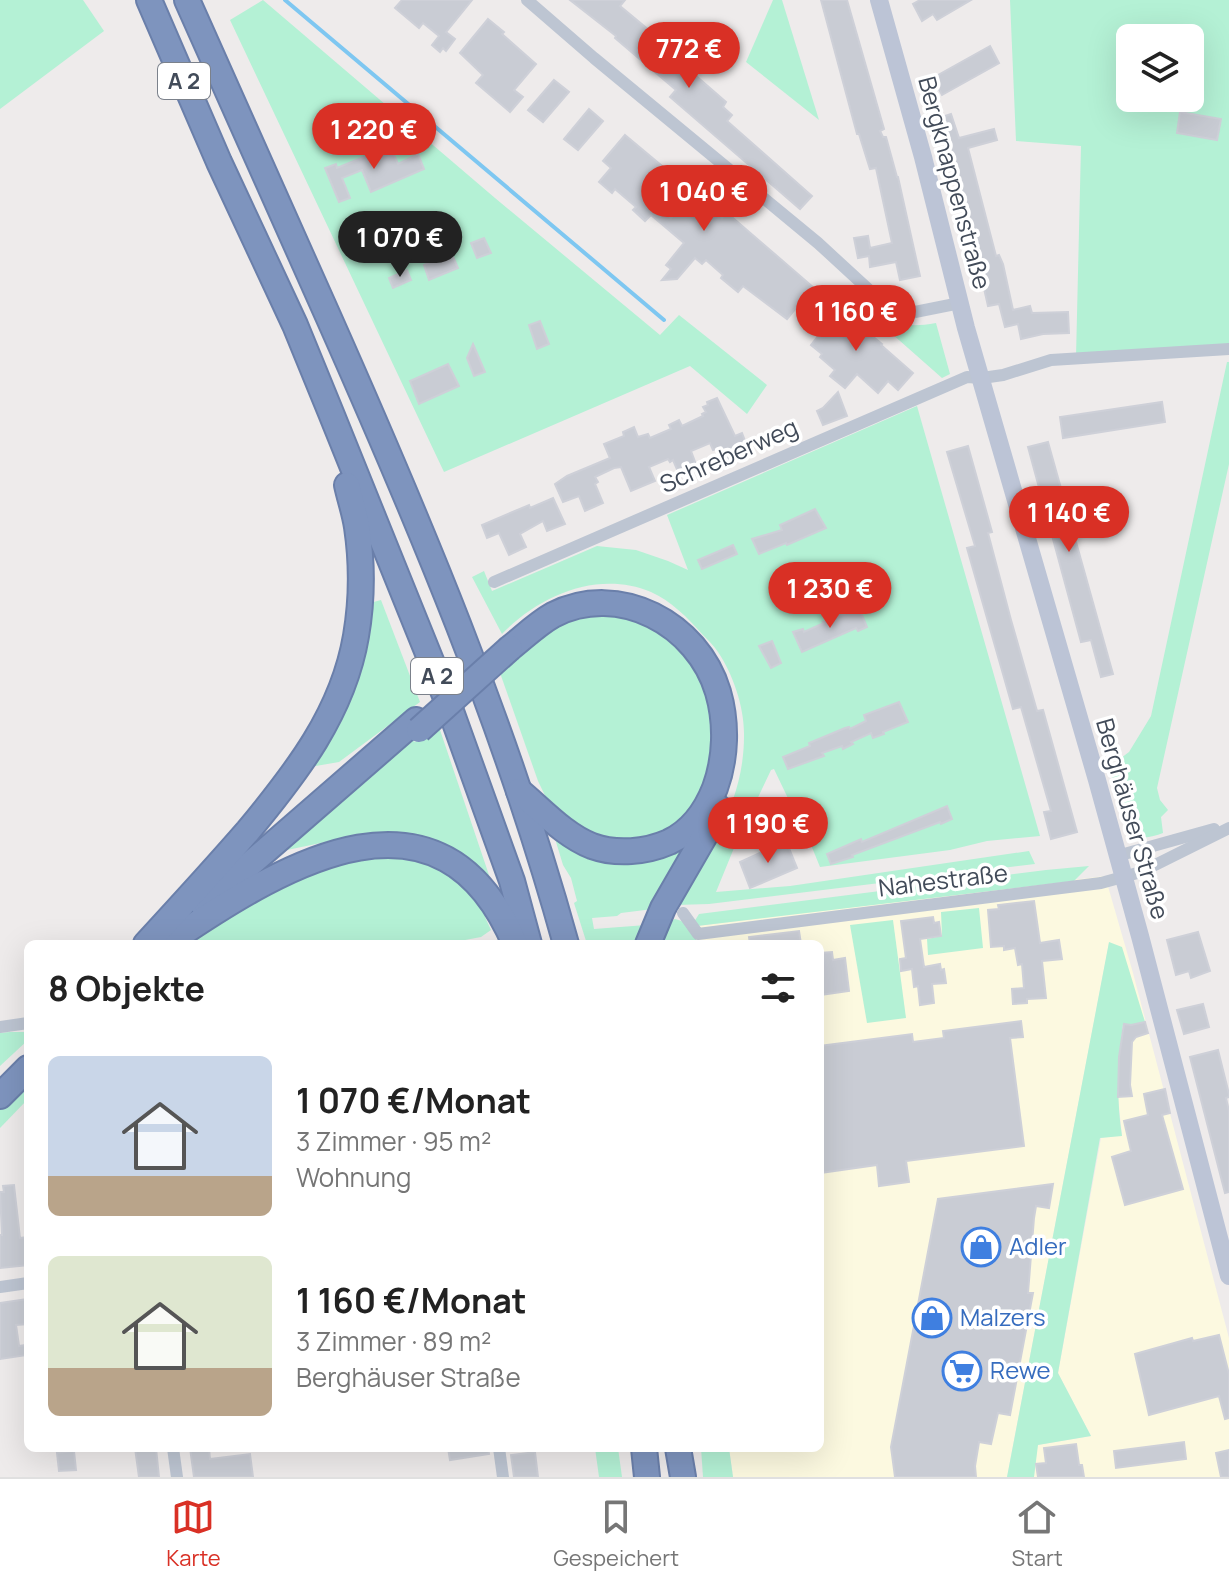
<!DOCTYPE html>
<html lang="de">
<meta charset="utf-8">
<style>
body{margin:0;font-family:Manrope,sans-serif;background:#f2f2f2;color:#222;height:100vh;display:flex;flex-direction:column;font-size:30px;white-space:nowrap}
*{box-sizing:border-box;margin:0}
p{font-size:26px;color:#767676}
.icon{flex:none;width:44px;height:44px;fill:none;stroke:currentColor;stroke-width:2;stroke-linecap:round;stroke-linejoin:round}
.map{position:relative;flex:1;overflow:hidden}
.panel{position:absolute;left:24px;top:940px;width:800px;height:512px;display:flex;flex-direction:column;background:#fff;border-radius:12px;box-shadow:0 8px 32px #0002}
.panel>*{flex:none}
.controls{position:absolute;left:1116px;top:24px;display:grid;gap:16px}
.controls a{display:grid;place-items:center;width:88px;height:88px;border-radius:12px;background:#fff;box-shadow:0 8px 32px #0002;font-size:40px}
.price{position:absolute;translate:-50% -68px;padding:0 18px;border-radius:28px;background:#d93025;color:#fff;font-size:26px;line-height:52px;filter:drop-shadow(0 2px 4px #0008)}
.price::after{content:'';position:absolute;left:50%;top:48px;width:24px;height:18px;margin-left:-12px;background:inherit;clip-path:polygon(0 0,100% 0,50% 100%)}
.price.selected{background:#222;color:#fff}
ul{padding:0;list-style:none}
li{display:flex;align-items:center;gap:24px;height:200px;padding:0 24px}
li span{display:grid;place-items:center;flex:none;width:224px;height:160px;border-radius:12px;color:#555}
li>.icon{margin-inline-start:auto}
span .icon{width:96px;height:96px;fill:#fffc;stroke-width:1}
li b{font-size:34px}
h2{display:flex;justify-content:space-between;align-items:center;height:96px;padding:0 24px;font-size:34px}
.menu{display:flex;justify-content:space-around;align-items:center;height:112px;border-top:2px solid #e0e0e0;background:#fff;font-size:22px;color:#767676}
.menu a{display:grid;justify-items:center;gap:4px}
.menu .selected{color:#d93025}
.map>svg:first-child{display:block}
</style>
<div class="map">
<svg width="1229" height="1477" viewBox="0 0 1229 1477">
<rect width="100%" height="100%" fill="#eeebeb"/>
<!-- commercial -->
<path fill="#fcf9e0" d="M1105 876 1133 973 1229 1338V1477H1034L1037 1445 1091 1436 1058 1373 1101 1138 1122 1135 1118 1097 1119 1057 1124 1024 1131 1025 1145 1021 1109 943 1007 1477H733L729 1448H820V944H698L692 929 697 926Z"/>
<!-- green -->
<g fill="#b4f1d5" fill-rule="evenodd">
<path d="M0 0H83L104 31 0 109Z"/>
<path d="M263 0 495 198 660 335 679 315 767 385 747 414 690 366 444 472 230 20Z"/>
<path d="M773 0H782L819 120 746 62Z"/>
<path d="M1010 0H1229V349L1076 357 1081 146 1016 141ZM1130 38H1190V98H1130Z"/>
<path d="M879 312C899 327 912 327 936 323L950 374 942 378 874 318Z"/>
<path d="M1227 362H1229V464L1157 788 1160 800 1168 810 1161 817 1163 833C1151 837 1141 841 1130 832L1109 767 1129 752 1151 716Z"/>
<path d="M917 406 1040 836 987 841 950 850 820 867 800 818 795 813 774 769 771 770 734 848 716 892 790 886 1029 851 1035 864 709 904 676 905C710 849 745 801 744 733 744 707 733 674 718 652 714 646 708 640 702 634 688 618 671 601 651 592 598 570 540 595 502 634L472 577 484 571 492 591 597 546 636 550 668 561 688 570 667 515Z"/>
<path d="M381 600 420 702 339 762 310 767 370 603Z"/>
<path d="M599 608 673 635 712 695 713 783 668 835 612 845 552 810 538 781 499 670 546 630Z"/>
<path d="M438 724 491 881 451 850 416 837 369 833 287 850 411 739 415 742Z"/>
<path d="M553 832 576 847 699 833 653 909 621 913 617 916 592 918 594 929 646 925 638 944H587L574 903 577 901 571 878 563 865Z"/>
<path d="M398 855 439 865 492 913 485 917 491 930 481 937 444 944H184L235 909 328 866 351 859Z"/>
<path d="M1089 866 1074 881 697 926 694 922 699 914 1046 870Z"/>
<path d="M979 908 983 948 928 955 927 939 942 936 941 912Z"/>
<path d="M675 919C690 922 693 932 698 944H660L667 923Z"/>
<path d="M893 920 906 1018 867 1023 850 925Z"/>
<path d="M1109 942 1122 947 1145 1022 1131 1025 1123 1024C1118 1062 1116 1098 1122 1136L1100 1138 1058 1373 1091 1436 1038 1445 1034 1477H1007Z"/>
<path d="M10 1032H28V1040L0 1066V1033Z"/>
<path d="M28 1076V1099L0 1128V1103Z"/>
<path d="M595 1448H618L622 1477H599Z"/>
<path d="M701 1448H729L733 1477H703Z"/>
</g>
<g fill="none" stroke-linecap="round" stroke-linejoin="round">
<!-- stream -->
<path stroke="#7ec7f1" stroke-width="4" d="M285 0 664 320"/>
</g>
<!-- building -->
<g fill="#c9ccd4" stroke="#ced0d8" stroke-width="2">
<path d="M402 0H472L446 32 455 39 446 51 443 48 440 52 432 45 439 36 423 23 419 28 395 8Z"/>
<path d="M570 0H625L620 6 661 40 664 36 702 66 695 75 726 102 723 107 732 115 727 121 812 196 800 209 670 97 676 90 615 38 616 36Z"/>
<path d="M821 0H847L884 129 880 131 883 137H886L897 177H898L920 276 900 280 896 262 870 267 869 256 858 258 854 238 868 236 870 248 892 243 876 168 870 169 859 134H857Z"/>
<path d="M920 0H971L937 20 933 14 922 21 913 4Z"/>
<path d="M488 19 504 32 502 34 536 64 514 90 523 97 510 112 476 83 483 75 460 53Z"/>
<path d="M990 46 999 63 942 95 933 78Z"/>
<path d="M554 80 569 92 543 122 528 110Z"/>
<path d="M589 109 603 121 578 150 564 139Z"/>
<path d="M1180 112 1221 119 1217 140 1177 133Z"/>
<path d="M951 114 959 138 994 129 997 140 968 148 996 256 999 255 1003 264 1013 310 1030 306 1032 313 1068 312 1069 333 1043 334 1021 339 1018 324 1005 327 999 304 988 306 976 253 975 254 948 155 951 154 939 118Z"/>
<path d="M625 135 674 176 665 187 667 190 655 204 671 218 693 193 722 218 726 212 813 287 787 319 743 286 738 292 721 278 723 275 706 260 702 264 695 258 677 279 662 280 671 269 666 265 684 243 651 215 645 221 633 210 636 207 615 189 612 193 599 182 611 168 603 161Z"/>
<path d="M390 146 398 164 418 154 424 169 371 192 362 170 342 178 350 198 339 202 325 168 336 164 337 168Z"/>
<path d="M484 238 491 253 477 258 471 243Z"/>
<path d="M451 252 458 268 429 280 424 265Z"/>
<path d="M407 270 411 280 393 288 389 278Z"/>
<path d="M833 304 882 344 881 345 913 373 898 390 888 381 878 393 857 374 845 388 830 376 835 370 820 357 822 354 811 345 818 336 811 330Z"/>
<path d="M540 321 549 344 537 349 529 325Z"/>
<path d="M473 344 485 372 474 376 467 358Z"/>
<path d="M448 364 459 386 419 404 410 381Z"/>
<path d="M838 392 847 416 823 425 817 411 823 408Z"/>
<path d="M717 398 735 436 742 433 749 451 722 462 716 449 713 450 710 443 691 451 697 467 679 474 673 460 670 462 668 459 649 467 655 481 631 491 621 467 614 468 595 477 598 482 595 484 603 503 585 511 579 496 563 502 555 484 567 476 610 458 604 444 624 436 623 432 634 427 638 437 648 434 650 438 671 429 669 425 679 420 682 426 703 416 702 414 706 412 703 407 708 405 707 402Z"/>
<path d="M1162 402 1165 422 1063 438 1060 417Z"/>
<path d="M1048 442 1113 674 1101 677 1091 640 1081 642 1028 447Z"/>
<path d="M968 446 992 532 988 533 1011 620 1037 711 1043 710 1077 832 1051 839 1044 812 1051 811 1021 707 1013 709 967 548 975 546 947 452Z"/>
<path d="M553 498 565 524 547 531 543 521 520 534 526 547 509 555 499 533 487 538 482 525 529 505 530 508Z"/>
<path d="M815 509 826 528 787 545 786 543 759 554 752 539 782 530 780 525Z"/>
<path d="M733 545 737 554 702 569 698 560Z"/>
<path d="M859 608 867 627 858 631 856 628 802 652 793 632 803 629 804 632 824 623 823 622Z"/>
<path d="M772 641 781 663 771 668 759 646Z"/>
<path d="M899 702 908 722 883 732 884 734 873 738 871 733 851 742 853 744 843 749 842 746 822 753 824 756 788 769 783 757 810 746 809 743 845 728 849 727 850 729 866 721 864 715Z"/>
<path d="M947 806 952 819 941 824 940 822 852 855 853 857 831 864 827 854 861 839 862 842Z"/>
<path d="M786 841 797 868 750 888 740 862Z"/>
<path d="M1034 901 1040 943 1059 940 1062 959 1042 961 1046 998 1027 999V1003L1013 1004 1012 989 1024 988 1022 964 1018 965 1015 948 1004 950V946L991 947 988 910 999 909 998 905Z"/>
<path d="M933 917 934 923 939 922 941 936 920 939 924 967 940 964 941 970 944 969 946 983 932 984 934 1003 920 1005 918 986 914 987 912 969 901 971 900 959 906 958 901 921Z"/>
<path d="M799 931 801 944H750L749 937Z"/>
<path d="M1198 932 1210 971 1191 978 1189 971 1176 975 1167 940Z"/>
<path d="M832 952 833 960 845 958 849 991 820 995V953Z"/>
<path d="M1203 1004 1209 1027 1184 1034 1177 1010Z"/>
<path d="M1021 1021 1023 1037 1010 1038 1024 1146 906 1161 909 1182 879 1186 877 1165 820 1173V1046L912 1034 913 1042 944 1038 943 1031Z"/>
<path d="M1145 1022 1148 1033 1136 1037 1132 1042 1130 1085 1132 1096 1118 1097 1119 1057 1124 1024 1131 1025Z"/>
<path d="M1218 1050 1229 1094V1097L1226 1098 1229 1111V1192L1225 1193 1190 1057Z"/>
<path d="M1165 1089 1170 1113 1162 1115 1183 1189 1125 1205 1112 1157 1131 1151 1124 1121 1148 1115 1144 1094Z"/>
<path d="M1053 1184 1049 1208 1036 1206 1034 1218 1028 1293H1033L1010 1415 998 1413 991 1444 979 1442 975 1466 976 1477H895L891 1447 938 1199Z"/>
<path d="M14 1185 20 1238 28 1237V1265L0 1268V1235H2L0 1192H4L3 1186Z"/>
<path d="M28 1299V1324L16 1325 19 1346 26 1345 27 1355 0 1359V1303Z"/>
<path d="M1219 1335 1229 1374V1418L1225 1419 1219 1396 1149 1415 1135 1354 1192 1338 1193 1341Z"/>
<path d="M1184 1442 1186 1459 1116 1468 1114 1451Z"/>
<path d="M1076 1444 1079 1465H1082L1084 1477H1038L1036 1464 1046 1463 1044 1448Z"/>
<path d="M135 1448H156L159 1477H139Z"/>
<path d="M190 1448H209L210 1459 250 1454 253 1477H194Z"/>
<path d="M448 1448H488L489 1454 450 1460Z"/>
<path d="M1229 1450V1477H1221L1216 1453Z"/>
<path d="M74 1451 76 1470 59 1471 57 1453Z"/>
<path d="M535 1452 538 1477H514L511 1455Z"/>
</g>
<g fill="none" stroke-linecap="round" stroke-linejoin="round">
<defs>
<g id="highway">
<path d="M149 0 219 162 295 325 331 413 448 703 512 881 529 944"/>
<path d="M187 0C234 105 281 210 328 316 419 521 506 727 566 944"/>
<path d="M510 648C524 637 537 624 553 615 619 581 698 624 718 692 727 723 726 758 715 788 706 811 692 831 669 842 646 852 617 855 592 846 564 835 542 810 519 791"/>
<path d="M203 905 416 720"/>
<path d="M175 938C286 863 441 770 515 944"/>
<path d="M146 944C181 906 214 870 248 831 296 773 343 713 356 636 362 601 362 561 357 527 355 513 350 499 347 485"/>
<path d="M648 944 663 908 715 818 719 808"/>
<path d="M0 1096 28 1068"/>
<path d="M644 1448 647 1477"/>
<path d="M678 1448 683 1477"/>
</g>
</defs>
<!-- highway casing -->
<use href="#highway" stroke="#6a7faa" stroke-width="28"/>
<!-- street -->
<g stroke="#bdc5d2" stroke-width="12">
<path d="M527 0 594 58 818 243 880 300 895 310 910 313 960 303"/>
<path d="M494 582 967 377 982 378 1003 375 1051 360 1229 349"/>
<path d="M1117 856 1214 829"/>
<path d="M683 913 698 934 1101 883 1141 872 1229 828"/>
<path d="M0 1027 28 1023"/>
<path d="M0 1287 28 1283"/>
<path d="M173 1448 177 1477"/>
<path d="M499 1448 503 1477"/>
</g>
<!-- secondary -->
<path stroke="#bcc4d6" stroke-width="18" d="M879 0 923 157 966 328 1097 780 1140 936 1229 1276"/>
<!-- highway -->
<use href="#highway" stroke="#7e94be" stroke-width="24"/>
<defs>
<path id="highway-bridge" d="M419 730 510 648"/>
</defs>
<!-- highway-bridge casing -->
<use href="#highway-bridge" stroke="#6a7faa" stroke-width="28" stroke-linecap="butt"/>
<!-- highway-bridge -->
<use href="#highway-bridge" stroke="#7e94be" stroke-width="24"/>
</g>
<!-- icons -->
<defs>
<symbol id="shop-ring" viewBox="-11 -11 22 22"><circle r="9.5" fill="#fff" stroke="#3f7fe0" stroke-width="1.5"/><path d="M-5-2.5h2.3a2.7 3.5 0 0 1 5.4 0H5L5.5 6h-11ZM-1.5-2.5h3a1.5 2.3 0 0 0-3 0Z" fill="#3f7fe0"/></symbol>
<symbol id="supermarket-ring" viewBox="-11 -11 22 22"><circle r="9.5" fill="#fff" stroke="#3f7fe0" stroke-width="1.5"/><path d="M-6-5.5h2.5l.6 2H6L4.5 2H-2.5L-4.4-4H-6ZM-1.5 3.2a1.3 1.3 0 1 0 .1 0ZM3 3.2a1.3 1.3 0 1 0 .1 0Z" fill="#3f7fe0"/></symbol>
</defs>
<g fill-rule="evenodd">
<use href="#shop-ring" x="959" y="1225" width="44" height="44"/>
<use href="#shop-ring" x="910" y="1296" width="44" height="44"/>
<use href="#supermarket-ring" x="940" y="1349" width="44" height="44"/>
</g>
<g text-anchor="middle" stroke-width="7" stroke-linejoin="round" paint-order="stroke">
<!-- shield labels -->
<g fill="#fff" stroke="#7b818b" stroke-width="2">
<rect x="158" y="63" width="52" height="36" rx="6"/>
<rect x="411" y="658" width="52" height="36" rx="6"/>
</g>
<g font-size="22" font-weight="bold" fill="#424b59">
<text x="184" y="89">A 2</text>
<text x="437" y="684">A 2</text>
</g>
<!-- street labels -->
<g font-size="24" fill="#424b59" stroke="#fff">
<text transform="translate(954 183) rotate(75)" y="8">Bergknappenstraße</text>
<text transform="translate(729 456) rotate(-24)" y="8">Schreberweg</text>
<text transform="translate(1132 819) rotate(74)" y="8">Berghäuser Straße</text>
<text transform="translate(943 881) rotate(-7)" y="8">Nahestraße</text>
</g>
<!-- shop labels -->
<g font-size="24" fill="#366cbe" stroke="#fff" text-anchor="start">
<text x="1009" y="1255">Adler</text>
<text x="960" y="1326">Malzers</text>
<text x="990" y="1379">Rewe</text>
</g>
</g>
</svg>
<div class="controls">
<a><svg class="icon" aria-label="layers" viewBox="0 0 24 24"><path d="M12 4l9 5-9 5-9-5zM3 14l9 5 9-5"/></svg></a>
</div>
<b class="price" style="left:689px;top:90px">772 €</b>
<b class="price" style="left:374px;top:171px">1 220 €</b>
<b class="price" style="left:704px;top:233px">1 040 €</b>
<b class="price selected" style="left:400px;top:279px">1 070 €</b>
<b class="price" style="left:856px;top:353px">1 160 €</b>
<b class="price" style="left:1069px;top:554px">1 140 €</b>
<b class="price" style="left:830px;top:630px">1 230 €</b>
<b class="price" style="left:768px;top:865px">1 190 €</b>
<section class="panel">
<h2>8 Objekte<svg class="icon" aria-label="filters" viewBox="0 0 24 24"><path d="M4 7h16M4 17h16"/><circle cx="9" cy="7" r="2"/><circle cx="15" cy="17" r="2"/></svg></h2>
<ul>
<li><span style="background:linear-gradient(#c9d6e8 75%,#b9a48a 0)"><svg class="icon" aria-label="home" viewBox="0 0 24 24"><path d="M3 11l9-7 9 7M6 9v11h12V9"/></svg></span><div><b>1 070 €/Monat</b><p>3 Zimmer · 95 m²</p><p>Wohnung</p></div></li>
<li><span style="background:linear-gradient(#dfe7d0 70%,#b9a48a 0)"><svg class="icon" aria-label="home" viewBox="0 0 24 24"><path d="M3 11l9-7 9 7M6 9v11h12V9"/></svg></span><div><b>1 160 €/Monat</b><p>3 Zimmer · 89 m²</p><p>Berghäuser Straße</p></div></li>
</ul>
</section>
</div>
<nav class="menu">
<a class="selected"><svg class="icon" aria-label="map" viewBox="0 0 24 24"><path d="M3 6l6-2 6 2 6-2v14l-6 2-6-2-6 2zM9 4v14M15 6v14"/></svg>Karte</a>
<a><svg class="icon" aria-label="saved" viewBox="0 0 24 24"><path d="M7 4h10v16l-5-4-5 4z"/></svg>Gespeichert</a>
<a><svg class="icon" aria-label="home" viewBox="0 0 24 24"><path d="M3 11l9-7 9 7M6 9v11h12V9"/></svg>Start</a>
</nav>
